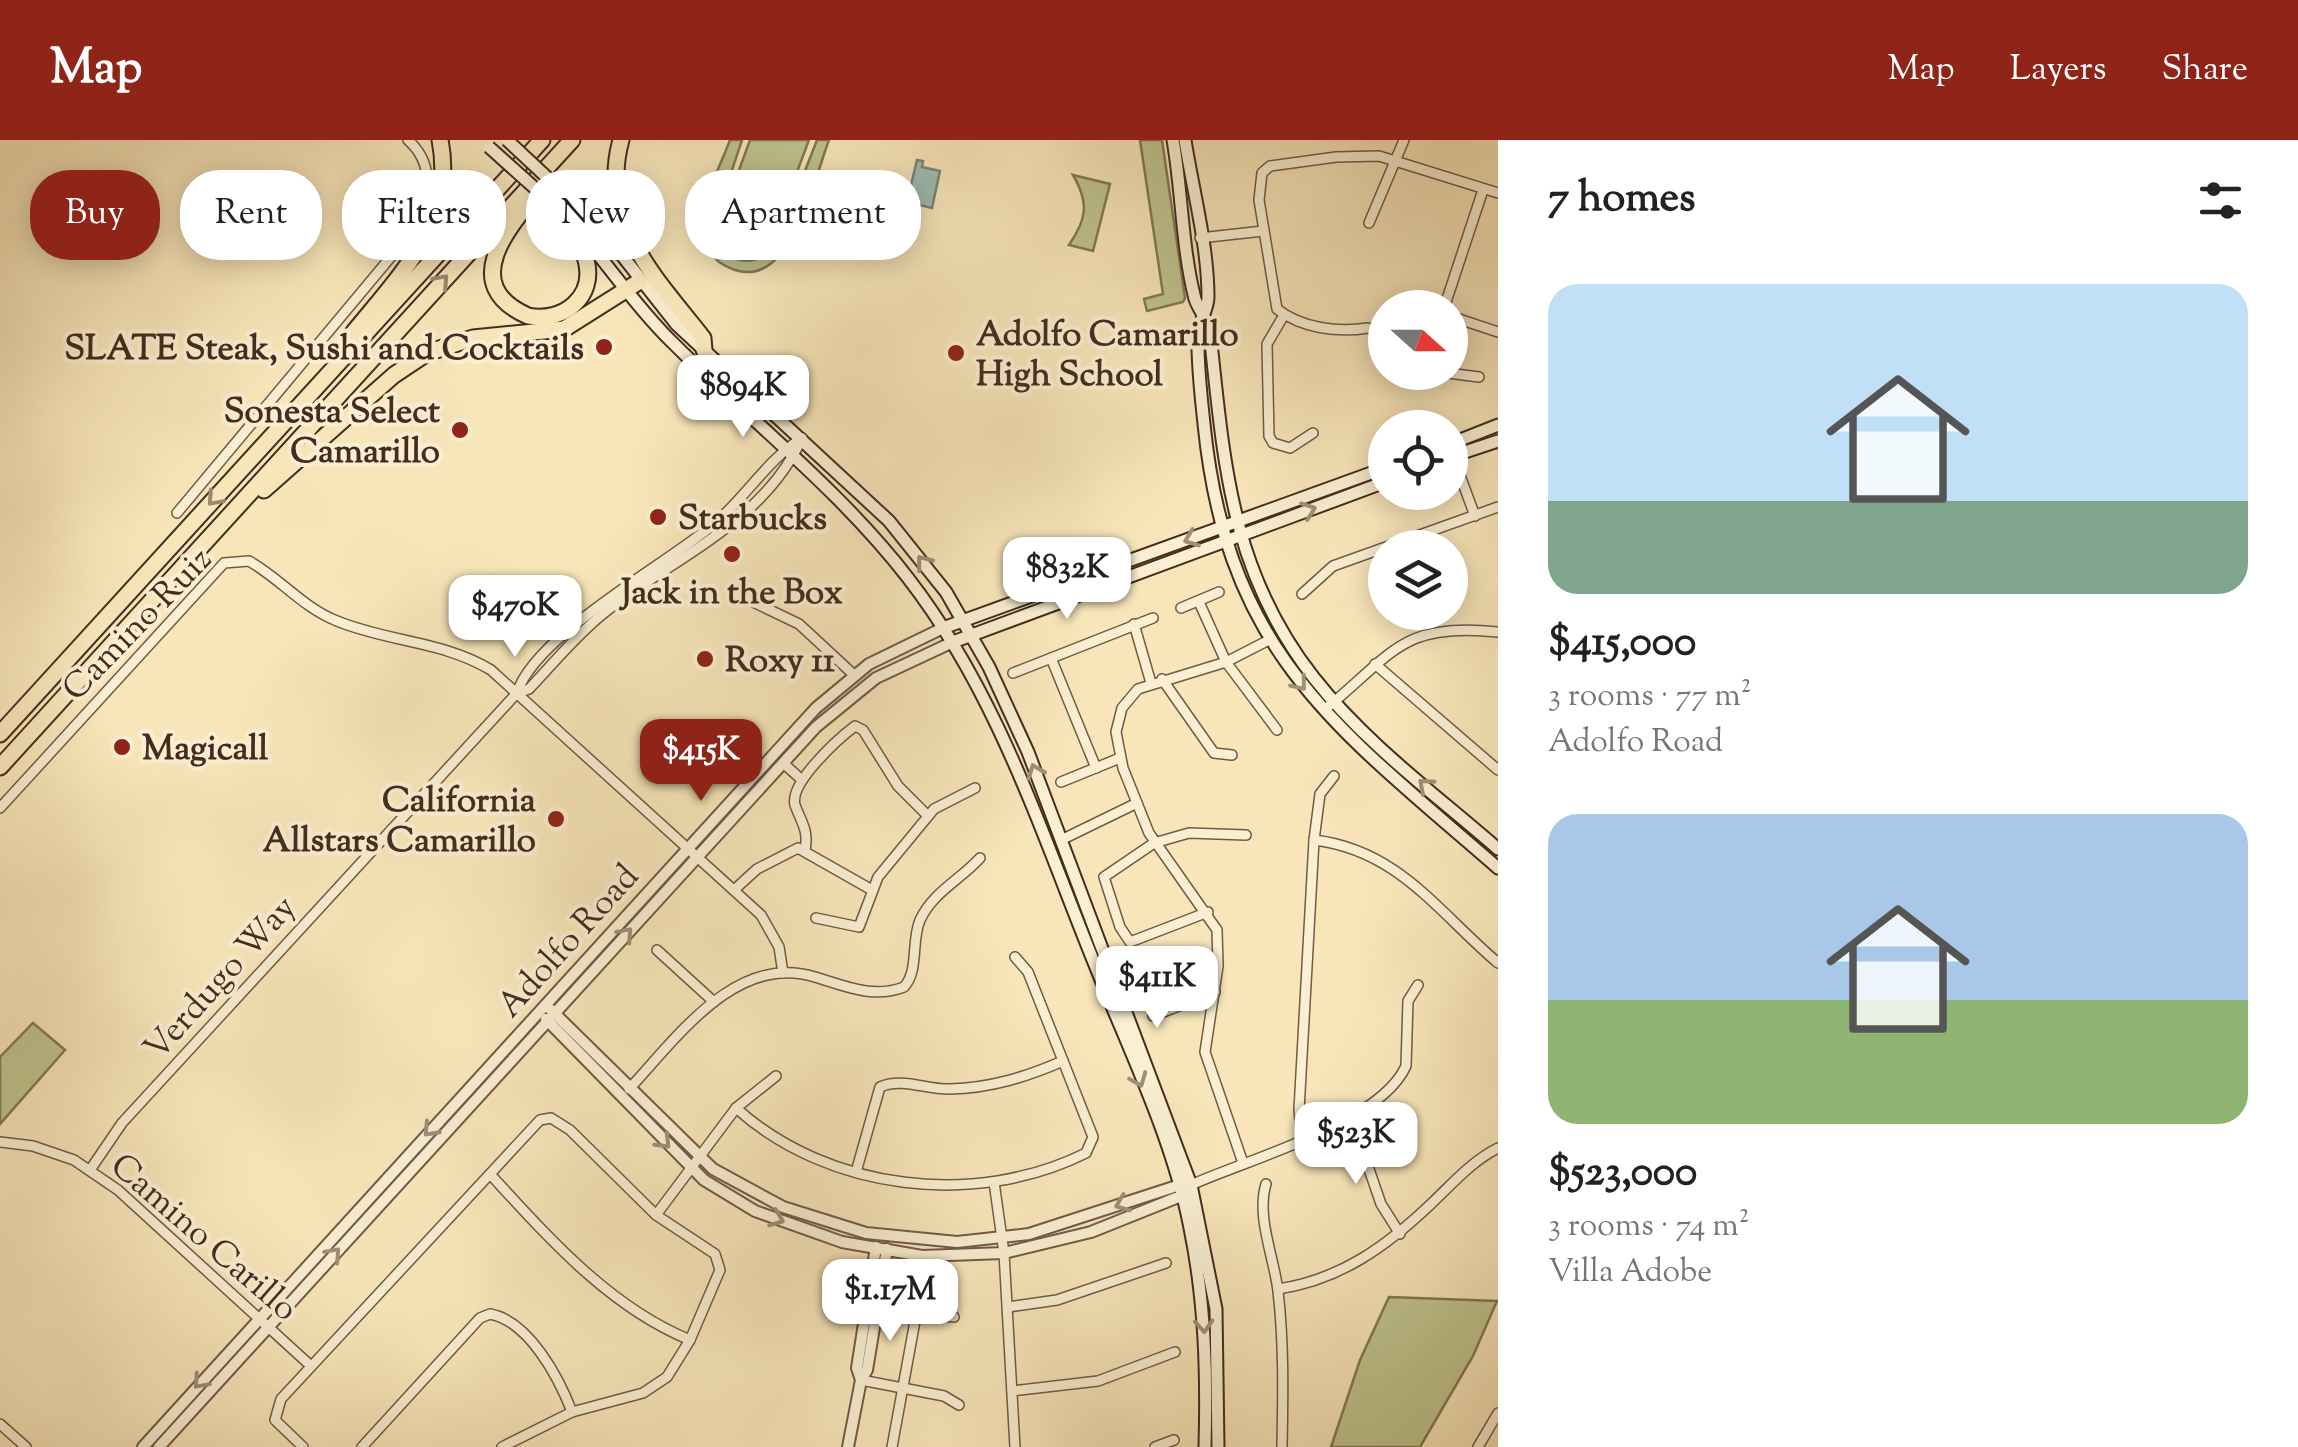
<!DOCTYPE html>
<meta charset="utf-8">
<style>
body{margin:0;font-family:"Sorts Mill Goudy",serif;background:#f6f6f6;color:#222;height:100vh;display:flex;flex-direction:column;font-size:38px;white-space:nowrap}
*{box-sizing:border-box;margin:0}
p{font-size:32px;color:#767676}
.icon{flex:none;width:55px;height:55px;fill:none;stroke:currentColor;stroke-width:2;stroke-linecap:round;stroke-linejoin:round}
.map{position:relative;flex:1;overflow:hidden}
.side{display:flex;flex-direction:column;background:#fff;width:800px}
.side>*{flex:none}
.hud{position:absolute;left:30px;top:30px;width:950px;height:90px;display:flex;gap:20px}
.needle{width:65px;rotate:111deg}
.buttons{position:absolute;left:1368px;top:150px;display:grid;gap:20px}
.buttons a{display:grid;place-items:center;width:100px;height:100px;border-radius:50%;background:#fff;box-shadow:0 5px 25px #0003;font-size:50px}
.price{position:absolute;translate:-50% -85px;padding:0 22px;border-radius:20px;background:#fff;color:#222;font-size:32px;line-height:65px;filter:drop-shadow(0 2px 5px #0008)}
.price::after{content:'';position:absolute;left:50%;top:60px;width:30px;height:22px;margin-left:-15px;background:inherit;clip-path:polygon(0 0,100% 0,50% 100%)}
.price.current{background:#8f2418;color:#fff}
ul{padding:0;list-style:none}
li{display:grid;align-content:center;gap:20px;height:530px;padding:0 50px}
li span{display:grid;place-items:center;height:310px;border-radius:30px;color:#555}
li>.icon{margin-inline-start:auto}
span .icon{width:180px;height:180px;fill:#fffc;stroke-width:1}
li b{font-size:42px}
h2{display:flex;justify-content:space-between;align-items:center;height:120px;padding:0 50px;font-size:42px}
.chip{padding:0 35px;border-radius:40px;background:#fff;box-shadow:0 5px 25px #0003;font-size:35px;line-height:90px}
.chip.current{background:#8f2418;color:#fff}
header{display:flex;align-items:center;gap:60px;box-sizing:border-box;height:140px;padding:0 50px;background:#8f2418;color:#fff}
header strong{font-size:48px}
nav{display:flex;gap:55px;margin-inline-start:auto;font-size:35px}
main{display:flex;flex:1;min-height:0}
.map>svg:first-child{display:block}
</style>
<header>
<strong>Map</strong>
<nav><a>Map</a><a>Layers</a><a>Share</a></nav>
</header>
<main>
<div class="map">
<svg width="1498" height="1307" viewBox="0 0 1498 1307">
<rect width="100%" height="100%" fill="#f8e6ba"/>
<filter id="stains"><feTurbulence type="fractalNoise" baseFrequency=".002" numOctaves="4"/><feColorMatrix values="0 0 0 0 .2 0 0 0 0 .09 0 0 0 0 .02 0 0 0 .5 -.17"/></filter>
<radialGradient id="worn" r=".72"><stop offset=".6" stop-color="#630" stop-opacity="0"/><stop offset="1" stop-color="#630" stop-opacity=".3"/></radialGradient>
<!-- green -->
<g fill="#bfc48e" stroke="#827856" stroke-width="2.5">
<path d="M730 0H742L712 90 721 110C739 125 758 124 775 108L817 0H829C812 44 788 168 719 122 684 88 716 38 730 0Z"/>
<path d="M750 0H809L771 101 720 82Z"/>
<path d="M1140 0H1162L1185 158 1183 162 1147 171 1144 159 1163 154Z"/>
<path d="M1073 35 1110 44 1093 111 1069 105C1086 80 1090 64 1073 35Z"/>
<path d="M33 883 65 910 0 984V917Z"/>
<path d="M1389 1157 1497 1161 1473 1216 1420 1307H1331L1360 1220Z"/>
</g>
<!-- water -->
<path fill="#9fbeb5" stroke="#7b8479" stroke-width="2.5" d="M917 20 923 21 922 27 940 31 932 68 907 62Z"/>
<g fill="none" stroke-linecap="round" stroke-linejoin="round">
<defs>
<g id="minor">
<path d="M1369 83 1404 0"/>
<path d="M1200 98 1263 91"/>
<path d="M1444 168 1483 50"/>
<path d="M1284 175 1267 204 1269 296 1273 303 1290 308 1313 293"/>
<path d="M1450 176 1498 192"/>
<path d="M1368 188C1338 193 1301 188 1277 169L1259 60 1262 33 1270 26 1336 17 1379 16 1498 53"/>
<path d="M1440 232 1479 237"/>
<path d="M1451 311 1475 376"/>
<path d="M177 373 410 94C428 62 438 27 408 0"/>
<path d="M1302 454 1333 426 1498 367"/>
<path d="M749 460 799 484 854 535"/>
<path d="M1199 462 1226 522 1277 590"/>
<path d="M1181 468 1219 452"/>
<path d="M1134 484 1151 543"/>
<path d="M1051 518 1096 628"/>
<path d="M1375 524 1498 630"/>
<path d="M1013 533 1153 478"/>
<path d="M1162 539 1214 613 1232 615"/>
<path d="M517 553 529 549C553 524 576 495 604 473 673 417 763 384 802 298"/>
<path d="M1329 566C1395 511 1404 482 1498 492"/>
<path d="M783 623 802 640"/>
<path d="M1061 642 1120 618"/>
<path d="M0 668 224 423 249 421C281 439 302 467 337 481 388 502 443 501 491 530L761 775 779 807 783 833"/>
<path d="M1061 700 1137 663"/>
<path d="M1314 700C1398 710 1437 771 1498 823"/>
<path d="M805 710C809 690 801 682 795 665 789 643 838 599 855 586L863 590 898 646 928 676"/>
<path d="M734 750 757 729 798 708 872 750"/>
<path d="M1208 772 1130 802 1120 787 1104 737 1154 703 1189 693 1246 695"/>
<path d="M816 778 859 787 878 737 934 669 975 648"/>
<path d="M657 810 714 862"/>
<path d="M1153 876 1215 852"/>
<path d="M629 949C676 899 736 812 815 837 845 846 873 859 904 847 919 831 911 801 920 780 933 752 960 740 980 718"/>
<path d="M736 968C828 1051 976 1068 1086 1013L1093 997 1028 832 1015 817"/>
<path d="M1351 977 1381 1064 1400 1094"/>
<path d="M1302 1000 1299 970 1314 700 1320 654 1334 636"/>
<path d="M0 1002 33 1006 74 1020 118 1050 311 1226"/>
<path d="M1243 1023 1205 912 1218 826 1217 790 1149 693 1123 628 1116 592 1122 568 1138 549 1226 522 1269 500"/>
<path d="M90 1030 122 983 517 553C535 495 667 424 714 384 746 357 767 320 802 298"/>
<path d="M856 1032 880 947C902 937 927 950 950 949 991 948 1026 937 1063 921"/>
<path d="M490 1034C548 1097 609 1167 690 1200"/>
<path d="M994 1042 1004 1113 1015 1307"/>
<path d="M1266 1044C1256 1077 1274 1117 1278 1151 1284 1203 1283 1255 1282 1307"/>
<path d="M1191 1045C1248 1019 1380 984 1406 926L1408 861 1418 845"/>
<path d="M656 1075 736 968 776 936"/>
<path d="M1278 1149C1340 1140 1387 1106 1432 1063 1453 1043 1472 1021 1498 1008"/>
<path d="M1008 1167 1057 1160 1166 1123"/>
<path d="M861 1240 944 1256 959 1265"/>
<path d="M1012 1251 1098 1241 1175 1212"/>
<path d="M0 1284 26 1307"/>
<path d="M303 1307 275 1280 281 1259 540 980 551 978 570 990 656 1075 715 1114 720 1130 690 1200 667 1237 643 1253 572 1272 502 1307"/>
<path d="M362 1307 480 1178 490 1174C529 1181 559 1238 572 1272"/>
<path d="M892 1307 915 1181 926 1174 954 1177"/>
<path d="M1155 1307 1174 1300"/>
<path d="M1478 1307 1498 1273"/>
</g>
<g id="tertiary">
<path d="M550 869 713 1029 783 1067 866 1093 957 1102 1029 1094 1183 1044"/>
<path d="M546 879 704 1040 755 1071 842 1102 922 1116 1004 1113 1091 1092 1181 1056 1187 1049"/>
<path d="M861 1240 857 1228 876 1107"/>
<path d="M143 1307 816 568 869 524 943 488"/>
<path d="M159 1307 816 587 876 538 953 502"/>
<path d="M848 1307 861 1240 867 1230 887 1109"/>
</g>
<g id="secondary">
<path d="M1173 0C1182 51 1182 109 1195 159 1199 171 1208 179 1210 193 1224 322 1230 431 1314 538 1365 603 1436 655 1498 709"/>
<path d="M1185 0C1193 51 1208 106 1208 157 1208 170 1199 181 1198 193 1197 223 1201 255 1204 284 1227 514 1336 587 1498 728"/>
<path d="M568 57 605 94 677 185 889 381 946 452 989 527 1028 612 1191 1045 1216 1169 1218 1307"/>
<path d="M571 82C606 121 635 166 673 203 751 281 841 351 908 438 998 554 1041 692 1095 825 1129 910 1173 999 1190 1088 1205 1161 1207 1233 1205 1307"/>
<path d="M1450 304 1498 285"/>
<path d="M1450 317 1498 301"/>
<path d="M943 488 1385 328"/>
<path d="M953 502 1385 342"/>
</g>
<g id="motorway">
<path d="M621 0C598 82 657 139 703 198L704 210"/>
<path d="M547 42C515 79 453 143 528 176 563 183 596 157 586 120 582 102 568 94 566 76"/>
<path d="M353 193C401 134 456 81 440 0"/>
<path d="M264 350 394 235 427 213 473 198 564 189 640 141"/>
<path d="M0 594 542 0"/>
<path d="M0 627 572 0"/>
</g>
</defs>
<!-- minor casing -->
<use href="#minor" stroke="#715a46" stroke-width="12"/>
<!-- tertiary casing -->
<use href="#tertiary" stroke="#715a46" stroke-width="14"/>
<!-- secondary casing -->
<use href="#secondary" stroke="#442c1f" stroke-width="15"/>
<!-- motorway casing -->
<use href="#motorway" stroke="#442c1f" stroke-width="19"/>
<!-- minor -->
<use href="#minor" stroke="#faefd2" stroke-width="9"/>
<!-- tertiary -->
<use href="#tertiary" stroke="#faefd2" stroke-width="10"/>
<!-- secondary -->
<use href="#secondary" stroke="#faefd2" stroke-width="11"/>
<!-- motorway -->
<use href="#motorway" stroke="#f8e6ba" stroke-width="15"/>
<defs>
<g id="secondary-bridge">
<path d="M507 0 568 57"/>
<path d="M489 7 557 68"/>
</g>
</defs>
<!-- secondary-bridge casing -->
<use href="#secondary-bridge" stroke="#442c1f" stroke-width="15" stroke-linecap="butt"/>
<!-- secondary-bridge -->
<use href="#secondary-bridge" stroke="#faefd2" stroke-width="11"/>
</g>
<!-- one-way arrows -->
<defs><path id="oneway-chevron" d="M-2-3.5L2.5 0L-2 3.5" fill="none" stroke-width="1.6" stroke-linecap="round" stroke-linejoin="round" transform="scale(2.5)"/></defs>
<g stroke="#9e896c">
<use href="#oneway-chevron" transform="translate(442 141) rotate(-48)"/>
<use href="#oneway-chevron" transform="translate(214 359) rotate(132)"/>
</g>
<g stroke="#9f8e78">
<use href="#oneway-chevron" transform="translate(1309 370) rotate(-20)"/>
<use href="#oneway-chevron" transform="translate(1191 399) rotate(159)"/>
<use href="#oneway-chevron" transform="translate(923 422) rotate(-128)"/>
<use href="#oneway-chevron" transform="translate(1300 544) rotate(51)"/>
<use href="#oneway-chevron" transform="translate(1035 631) rotate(-111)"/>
<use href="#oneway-chevron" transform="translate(1425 645) rotate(-139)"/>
<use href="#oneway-chevron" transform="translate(626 794) rotate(-48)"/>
<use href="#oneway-chevron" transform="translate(1139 940) rotate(68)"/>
<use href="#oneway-chevron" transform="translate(430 990) rotate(133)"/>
<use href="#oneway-chevron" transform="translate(664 1002) rotate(45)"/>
<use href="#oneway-chevron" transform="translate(1122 1064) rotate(159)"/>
<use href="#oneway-chevron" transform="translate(777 1079) rotate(21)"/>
<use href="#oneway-chevron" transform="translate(334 1114) rotate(-48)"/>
<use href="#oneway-chevron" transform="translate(1204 1186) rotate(86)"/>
<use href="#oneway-chevron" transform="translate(200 1242) rotate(132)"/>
</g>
<!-- markers -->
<g fill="#8f2418" stroke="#faefd2" stroke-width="4">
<circle cx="604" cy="207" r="10"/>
<circle cx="956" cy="213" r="10"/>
<circle cx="460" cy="290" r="10"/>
<circle cx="658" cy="377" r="10"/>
<circle cx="732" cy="414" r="10"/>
<circle cx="705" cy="519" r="10"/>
<circle cx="122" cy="607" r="10"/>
<circle cx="556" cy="679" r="10"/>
</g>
<g text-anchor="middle" stroke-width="8" stroke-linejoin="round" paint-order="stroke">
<!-- poi labels -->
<g font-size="35" font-weight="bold" fill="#442c1f" stroke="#faefd2" text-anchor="start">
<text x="976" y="205">Adolfo Camarillo<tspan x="976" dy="40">High School</tspan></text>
<text x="584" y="219" text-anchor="end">SLATE Steak, Sushi and Cocktails</text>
<text x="440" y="282" text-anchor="end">Sonesta Select<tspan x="440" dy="40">Camarillo</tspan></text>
<text x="678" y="389">Starbucks</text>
<text x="732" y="463" text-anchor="middle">Jack in the Box</text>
<text x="725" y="531">Roxy 11</text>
<text x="142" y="619">Magicall</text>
<text x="536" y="671" text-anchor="end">California<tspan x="536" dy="40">Allstars Camarillo</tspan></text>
</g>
<!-- street labels -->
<g font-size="35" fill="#442c1f" stroke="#faefd2">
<text transform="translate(136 483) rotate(-46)" y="12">Camino Ruiz</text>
<text transform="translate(567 800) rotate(-48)" y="12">Adolfo Road</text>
<text transform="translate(219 837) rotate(-48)" y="12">Verdugo Way</text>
<text transform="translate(205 1096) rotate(41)" y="12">Camino Carillo</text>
</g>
</g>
<rect width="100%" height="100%" filter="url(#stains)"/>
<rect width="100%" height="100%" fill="url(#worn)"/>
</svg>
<div class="buttons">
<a><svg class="needle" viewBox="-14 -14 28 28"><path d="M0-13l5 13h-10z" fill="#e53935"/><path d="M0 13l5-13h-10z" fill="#767676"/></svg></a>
<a><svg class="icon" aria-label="locate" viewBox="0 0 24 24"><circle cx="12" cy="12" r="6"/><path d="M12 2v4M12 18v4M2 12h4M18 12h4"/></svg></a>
<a><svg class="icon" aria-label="layers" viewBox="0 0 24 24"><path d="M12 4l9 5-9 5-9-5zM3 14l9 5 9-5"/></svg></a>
</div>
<b class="price" style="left:743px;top:300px">$894K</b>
<b class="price" style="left:1067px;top:482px">$832K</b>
<b class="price" style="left:515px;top:520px">$470K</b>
<b class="price current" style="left:701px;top:664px">$415K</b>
<b class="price" style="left:1157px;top:891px">$411K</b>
<b class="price" style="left:1356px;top:1047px">$523K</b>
<b class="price" style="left:890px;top:1204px">$1.17M</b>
<div class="hud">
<a class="chip current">Buy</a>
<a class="chip">Rent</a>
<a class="chip">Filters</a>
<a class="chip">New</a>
<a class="chip">Apartment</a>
</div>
</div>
<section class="side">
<h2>7 homes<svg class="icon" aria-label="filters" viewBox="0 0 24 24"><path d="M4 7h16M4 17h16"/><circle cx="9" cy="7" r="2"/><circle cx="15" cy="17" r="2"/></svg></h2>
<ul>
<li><span style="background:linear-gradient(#bfe0f5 70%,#7fa58c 0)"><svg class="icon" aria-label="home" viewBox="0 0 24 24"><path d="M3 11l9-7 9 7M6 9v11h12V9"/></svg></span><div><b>$415,000</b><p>3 rooms · 77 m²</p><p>Adolfo Road</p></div></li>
<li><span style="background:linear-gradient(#a9c7e8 60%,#8fb573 0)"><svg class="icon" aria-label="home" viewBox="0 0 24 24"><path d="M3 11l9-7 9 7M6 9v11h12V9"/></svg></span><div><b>$523,000</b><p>3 rooms · 74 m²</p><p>Villa Adobe</p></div></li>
</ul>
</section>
</main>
